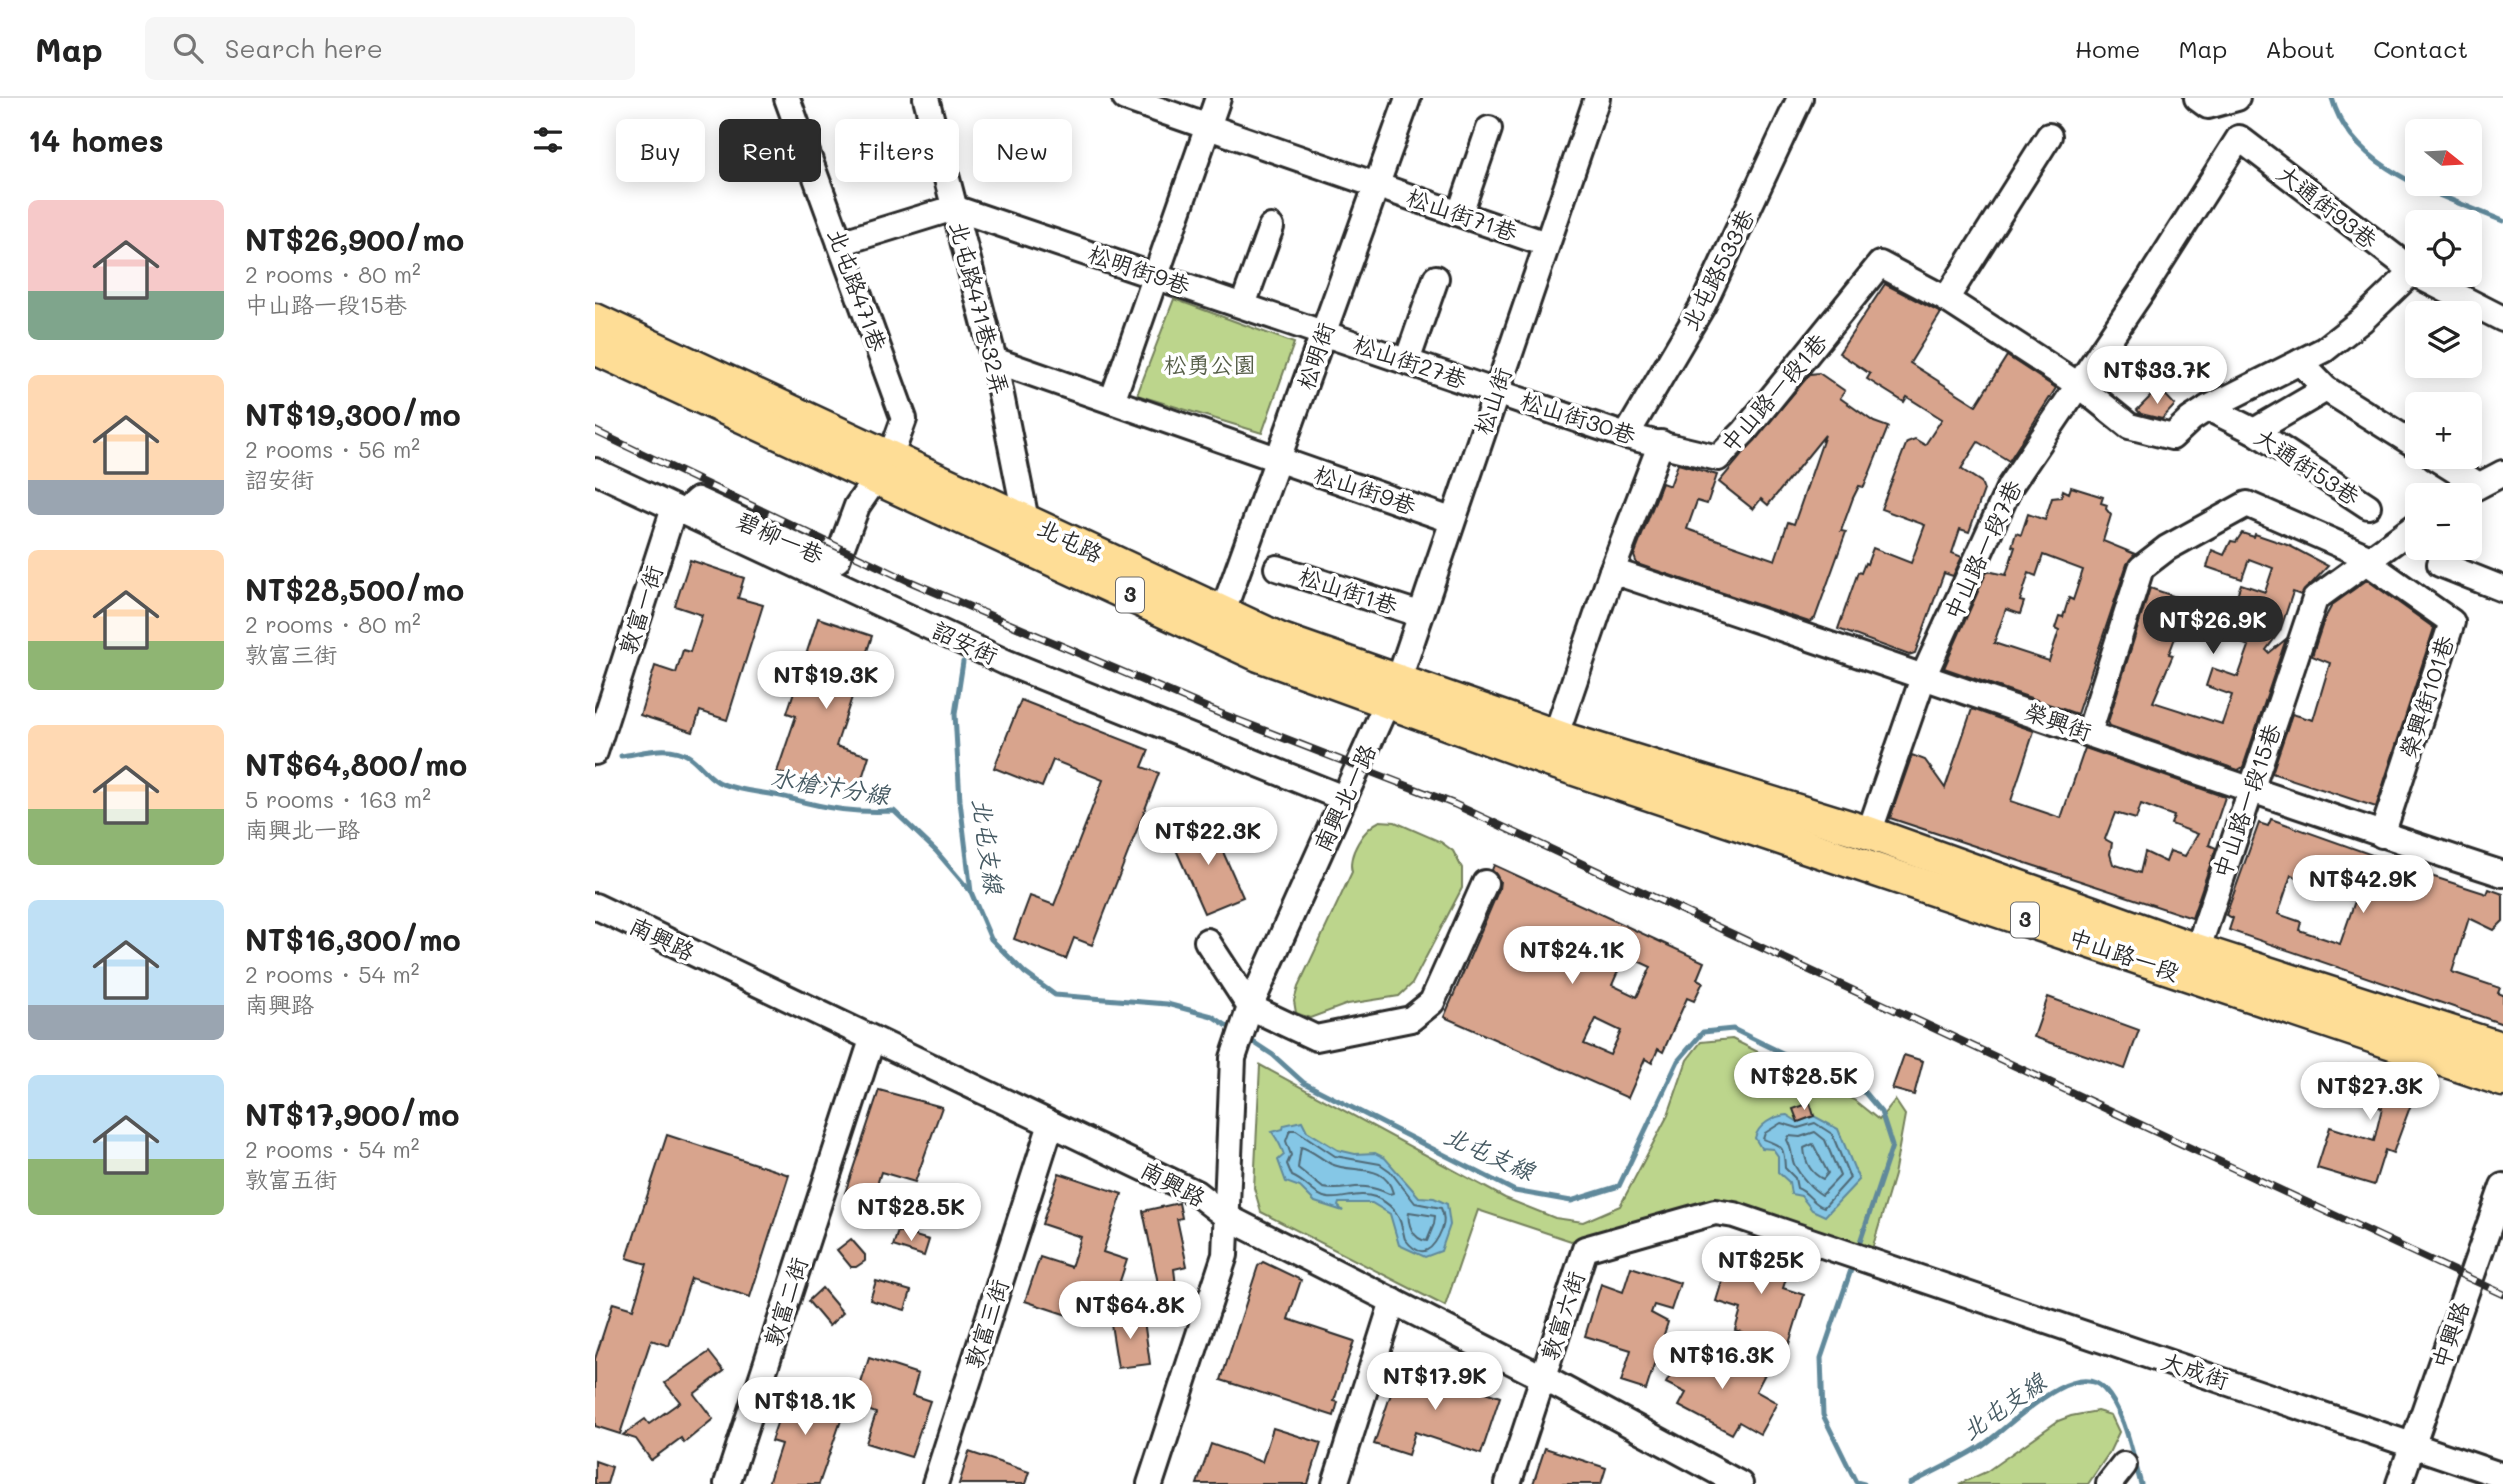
<!DOCTYPE html>
<meta charset="utf-8">
<style>
body{margin:0;font-family:Mali,"LXGW WenKai TC",sans-serif;background:#f6f6f6;color:#222;height:100vh;display:flex;flex-direction:column;font-size:26px;white-space:nowrap}
*{box-sizing:border-box;margin:0}
p{font-size:23px;color:#767676}
.icon{flex:none;width:38px;height:38px;fill:none;stroke:currentColor;stroke-width:2;stroke-linecap:round;stroke-linejoin:round}
.map{position:relative;flex:1;overflow:hidden}
.side{display:flex;flex-direction:column;background:#fff;width:595px}
.side>*{flex:none}
.top-card{position:absolute;left:21px;top:21px;width:665px;height:63px;display:flex;gap:14px}
.needle{width:46px;rotate:108deg}
.controls{position:absolute;left:1810px;top:21px;display:grid;gap:14px}
.controls a{display:grid;place-items:center;width:77px;height:77px;border-radius:10px;background:#fff;box-shadow:0 4px 18px #0003;font-size:35px}
.price{position:absolute;translate:-50% -60px;padding:0 16px;border-radius:24px;background:#fff;color:#222;font-size:23px;line-height:46px;filter:drop-shadow(0 2px 4px #0008)}
.price::after{content:'';position:absolute;left:50%;top:42px;width:21px;height:16px;margin-left:-10px;background:inherit;clip-path:polygon(0 0,100% 0,50% 100%)}
.price.active{background:#2b2b2b;color:#fff}
ul{padding:0;list-style:none}
li{display:flex;align-items:center;gap:21px;height:175px;padding:0 28px}
li span{display:grid;place-items:center;flex:none;width:196px;height:140px;border-radius:10px;color:#555}
li>.icon{margin-inline-start:auto}
span .icon{width:84px;height:84px;fill:#fffc;stroke-width:1}
li b{font-size:30px}
h2{display:flex;justify-content:space-between;align-items:center;height:84px;padding:0 28px;font-size:30px}
.tag{padding:0 24px;border-radius:10px;background:#fff;box-shadow:0 4px 18px #0003;font-size:24px;line-height:63px}
.tag.active{background:#2b2b2b;color:#fff}
header{display:flex;align-items:center;gap:42px;box-sizing:border-box;height:98px;padding:0 35px;background:#fff;border-bottom:2px solid #e0e0e0}
header strong{font-size:33px}
nav{display:flex;gap:38px;margin-inline-start:auto;font-size:24px}
.search{width:490px;height:63px;background:#f6f6f6;display:flex;align-items:center;gap:18px;box-sizing:border-box;padding:0 24px;border-radius:10px;color:#767676;font-size:26px}
main{display:flex;flex:1;min-height:0}
.map>svg:first-child{display:block}
</style>
<header>
<strong>Map</strong>
<div class="search"><svg class="icon" aria-label="search" viewBox="0 0 24 24"><circle cx="10" cy="10" r="6"/><path d="M15 15l6 6"/></svg>Search here</div>
<nav><a>Home</a><a>Map</a><a>About</a><a>Contact</a></nav>
</header>
<main>
<section class="side">
<h2>14 homes<svg class="icon" aria-label="filters" viewBox="0 0 24 24"><path d="M4 7h16M4 17h16"/><circle cx="9" cy="7" r="2"/><circle cx="15" cy="17" r="2"/></svg></h2>
<ul>
<li><span style="background:linear-gradient(#f6c9c9 65%,#7fa58c 0)"><svg class="icon" aria-label="home" viewBox="0 0 24 24"><path d="M3 11l9-7 9 7M6 9v11h12V9"/></svg></span><div><b>NT$26,900/mo</b><p>2 rooms · 80 m²</p><p>中山路一段15巷</p></div></li>
<li><span style="background:linear-gradient(#ffd9b3 75%,#9aa5b1 0)"><svg class="icon" aria-label="home" viewBox="0 0 24 24"><path d="M3 11l9-7 9 7M6 9v11h12V9"/></svg></span><div><b>NT$19,300/mo</b><p>2 rooms · 56 m²</p><p>詔安街</p></div></li>
<li><span style="background:linear-gradient(#ffd9b3 65%,#8fb573 0)"><svg class="icon" aria-label="home" viewBox="0 0 24 24"><path d="M3 11l9-7 9 7M6 9v11h12V9"/></svg></span><div><b>NT$28,500/mo</b><p>2 rooms · 80 m²</p><p>敦富三街</p></div></li>
<li><span style="background:linear-gradient(#ffd9b3 60%,#8fb573 0)"><svg class="icon" aria-label="home" viewBox="0 0 24 24"><path d="M3 11l9-7 9 7M6 9v11h12V9"/></svg></span><div><b>NT$64,800/mo</b><p>5 rooms · 163 m²</p><p>南興北一路</p></div></li>
<li><span style="background:linear-gradient(#bfe0f5 75%,#9aa5b1 0)"><svg class="icon" aria-label="home" viewBox="0 0 24 24"><path d="M3 11l9-7 9 7M6 9v11h12V9"/></svg></span><div><b>NT$16,300/mo</b><p>2 rooms · 54 m²</p><p>南興路</p></div></li>
<li><span style="background:linear-gradient(#bfe0f5 60%,#8fb573 0)"><svg class="icon" aria-label="home" viewBox="0 0 24 24"><path d="M3 11l9-7 9 7M6 9v11h12V9"/></svg></span><div><b>NT$17,900/mo</b><p>2 rooms · 54 m²</p><p>敦富五街</p></div></li>
</ul>
</section>
<div class="map">
<svg width="1908" height="1386" viewBox="0 0 1908 1386">
<rect width="100%" height="100%" fill="#fff"/>
<filter id="ink" filterUnits="userSpaceOnUse"><feTurbulence type="fractalNoise" baseFrequency=".0143" numOctaves="2"/><feDisplacementMap in="SourceGraphic" scale="14" xChannelSelector="R" yChannelSelector="G"/><feConvolveMatrix kernelMatrix="1 2 1 2 8 2 1 2 1" color-interpolation-filters="sRGB"/></filter>
<g filter="url(#ink)">
<!-- green -->
<g fill="#bcd58c" stroke="#74805c" stroke-width="2">
<path d="M579 201 699 245 667 335 542 297Z"/>
<path d="M785 723 800 724 846 744 858 753 867 770V790L817 886 804 898 753 906 715 920 701 915 699 903 703 889 757 774C752 757 769 730 785 723Z"/>
<path d="M1137 941 1259 1002 1284 1022 1300 1002 1310 1017 1299 1077 1275 1158 1132 1105 976 1143 883 1112 850 1208 666 1114 659 1090 665 967 910 1100 960 1120 988 1124 1025 1108 1073 1017 1092 962 1106 944Z"/>
<path d="M1502 1313 1516 1317 1524 1334 1514 1355 1493 1386H1364L1391 1374 1463 1323 1476 1318Z"/>
</g>
<!-- water -->
<g fill="#85c7e6" stroke="#61899b" stroke-width="2">
<path d="M1192 1017 1203 1024 1219 1018 1243 1031 1264 1082 1230 1118 1217 1112 1206 1098 1196 1096 1194 1084 1183 1074V1058L1178 1051 1166 1050 1160 1040C1163 1027 1178 1018 1192 1017Z"/>
<path d="M707 1023 712 1033 743 1052 760 1056 780 1055 790 1060 824 1099 839 1100 852 1106 855 1127 846 1153 830 1159 804 1147 795 1116 777 1105H744L743 1108 748 1113 720 1104 705 1089 691 1084 683 1062 689 1057C686 1047 682 1041 677 1034L688 1031 689 1027Z"/>
</g>
<g fill="none" stroke-linecap="round" stroke-linejoin="round">
<!-- shore -->
<g stroke="#4f6976" stroke-width="2">
<path d="M1186 1025 1203 1030 1220 1025 1237 1036 1255 1080 1229 1109C1218 1107 1214 1094 1202 1090L1200 1080 1190 1070C1189 1048 1188 1049 1168 1041L1170 1035Z"/>
<path d="M695 1032H701L740 1058 785 1066 795 1073 820 1105 846 1110C849 1117 850 1124 847 1131 839 1151 827 1164 810 1141 809 1139 808 1131 807 1130 804 1114 795 1105 780 1099 764 1093 748 1102 733 1100 719 1098 712 1084 697 1078L692 1066 696 1057 691 1043Z"/>
<path d="M1220 1034 1230 1042 1245 1078 1227 1097C1217 1091 1206 1079 1200 1068 1196 1062 1198 1052 1192 1042L1194 1038 1205 1039Z"/>
<path d="M1218 1046 1233 1075 1228 1081C1215 1075 1210 1064 1209 1050Z"/>
<path d="M706 1049C717 1052 726 1061 736 1066 758 1076 790 1064 798 1095L794 1096C763 1081 753 1095 728 1090L703 1070Z"/>
<path d="M814 1114 840 1118 839 1126 832 1143C818 1142 812 1125 814 1114Z"/>
</g>
<!-- stream -->
<g stroke="#61899b" stroke-width="5">
<path d="M1737 0C1756 72 1847 97 1908 123"/>
<path d="M368 564 360 616 365 703 376 794 396 841 430 875 460 897 572 906 617 918 640 933"/>
<path d="M26 658C48 655 74 645 95 659 106 667 115 682 128 686 151 695 175 694 197 701 234 711 260 715 299 713L341 753 376 794"/>
<path d="M652 940 678 957 709 985 920 1093 976 1103 1024 1088 1083 963 1108 934 1138 931 1270 995 1286 1014 1297 1048 1263 1150"/>
<path d="M1259 1163 1226 1260 1228 1317 1261 1384 1269 1386"/>
<path d="M1315 1386C1339 1373 1364 1362 1386 1348 1411 1333 1479 1258 1509 1291 1531 1315 1537 1356 1546 1386"/>
</g>
</g>
<!-- building -->
<g fill="#d8a48d" stroke="#2b2b2b" stroke-width="2" fill-rule="evenodd">
<path d="M1290 186 1346 215 1315 265 1381 307 1412 258 1461 290 1414 363 1383 344 1366 371 1386 384 1389 392 1374 434 1365 431 1357 455 1367 459 1358 478 1349 475 1320 555 1314 557 1243 531 1263 474 1266 475 1270 465 1272 466 1278 450 1316 465 1330 427 1286 411 1312 344 1320 341 1330 347 1347 321 1312 299 1309 304 1272 281 1275 276 1244 255Z"/>
<path d="M1224 275 1250 293 1245 300 1279 324 1293 329 1269 389 1264 388 1258 400 1246 433 1251 434 1220 520 1214 524 1042 466 1039 458 1067 385 1075 388 1083 366 1122 377 1112 406 1102 403 1092 431 1180 462 1193 424 1199 426 1230 337 1173 407 1166 401 1158 411 1124 384 1215 276Z"/>
<path d="M1564 290 1580 307 1567 321 1546 316 1542 312Z"/>
<path d="M1476 389 1508 399 1506 405 1512 407 1511 411 1516 417 1508 443 1540 456 1532 466 1482 616 1349 570 1392 473 1411 477 1420 449 1417 448 1421 435 1426 437 1433 416 1450 422 1457 400 1466 399 1468 392 1474 395ZM1448 457 1488 472 1478 502 1474 500 1468 519 1464 518 1460 530 1464 532 1454 563 1399 545 1411 511 1425 516 1429 504 1425 503 1434 475 1441 478Z"/>
<path d="M1647 435 1659 439 1660 436 1695 448 1733 468 1706 497 1698 494 1685 533 1671 552 1674 555 1691 541 1648 669 1643 672 1515 628 1513 624 1555 490 1590 502 1588 514 1612 522 1606 540 1583 532 1574 556 1578 557 1558 604 1627 626 1637 597 1611 588 1617 570 1643 579 1654 548 1646 545 1659 511 1639 505 1646 486 1670 494 1678 470 1654 461 1647 481 1612 469 1617 452 1629 457 1636 443 1641 444Z"/>
<path d="M95 462 149 480 143 500 168 507 132 622 105 613 98 634 45 617 60 568 81 575 88 552 95 554 107 517 80 508Z"/>
<path d="M1772 482 1839 530 1781 709 1677 675 1697 616 1718 622 1735 565 1717 558 1729 522 1737 507Z"/>
<path d="M223 520 277 538 241 648 274 658 261 699 182 674 201 618 192 615Z"/>
<path d="M426 602 554 652 547 669 564 675 497 847 479 840 471 861 419 841 435 798 459 807 508 682 458 662 447 689 399 670Z"/>
<path d="M1377 611 1439 633 1416 703 1466 720 1490 650 1630 699 1614 747 1621 750 1597 820 1295 720 1317 657 1330 662 1350 690ZM1546 706 1579 718 1576 726 1603 736 1590 758 1575 753 1571 764 1550 754 1545 775 1518 766 1515 756 1517 745 1510 741 1520 715 1541 721Z"/>
<path d="M613 720 648 799 609 815 579 747 594 742 589 730Z"/>
<path d="M1676 721 1839 779 1892 796 1894 791 1908 796V823L1899 832 1874 820 1857 874 1905 890 1903 895 1908 897V926L1634 832 1638 820 1631 817 1664 725 1673 728ZM1696 777 1761 800 1745 846 1704 832 1706 824 1683 816Z"/>
<path d="M899 767 1109 864 1102 881 1108 884 1099 903 1092 900 1068 954 1063 951 1057 965 1050 961 1033 1000 849 919 904 791 905 783 897 772ZM1030 857 1056 869 1042 899 1017 887ZM1001 921 1026 933 1015 957 989 946Z"/>
<path d="M1453 899 1544 932 1530 971 1439 939Z"/>
<path d="M1309 957 1328 963 1319 997 1297 991Z"/>
<path d="M1785 965 1826 979 1798 1055 1790 1052 1779 1087 1722 1070 1735 1029 1779 1043 1787 1010 1744 996 1754 967 1775 972 1776 968 1783 970Z"/>
<path d="M284 992 347 1009 320 1084 286 1074 277 1103 250 1095Z"/>
<path d="M1215 1005 1219 1018 1203 1024 1198 1011Z"/>
<path d="M72 1037 194 1077 155 1199 96 1180 74 1248 56 1242 25 1336 0 1328V1261L18 1205 38 1211 52 1166 32 1160Z"/>
<path d="M464 1075 527 1096 508 1154 532 1162 517 1207 492 1199 484 1221 430 1203 445 1159 476 1169 486 1139 447 1126Z"/>
<path d="M584 1105 587 1120 582 1121 592 1168 579 1171 583 1205 552 1210 550 1193 564 1190 548 1113Z"/>
<path d="M303 1133 334 1142 329 1158 298 1148Z"/>
<path d="M256 1141 270 1157V1163L261 1169H256L242 1152Z"/>
<path d="M1138 1148 1196 1166 1188 1190 1209 1197 1193 1249 1140 1232 1146 1211 1121 1203Z"/>
<path d="M668 1164 706 1182 693 1221 759 1243 739 1303 743 1304 739 1318 626 1282 663 1168Z"/>
<path d="M1036 1169 1085 1185 1076 1212 1059 1207 1056 1215 1073 1224 1051 1292 1026 1284 1036 1252 990 1238 1006 1186 1028 1194Z"/>
<path d="M281 1183 316 1193 310 1212 275 1202Z"/>
<path d="M227 1190 248 1215 234 1228 213 1203Z"/>
<path d="M548 1215 555 1266 523 1270 515 1220Z"/>
<path d="M1116 1247 1170 1276 1161 1293 1182 1305 1165 1336 1144 1324 1137 1336 1084 1308 1091 1295 1071 1285 1087 1256 1106 1266Z"/>
<path d="M114 1254 129 1273 99 1296 118 1321 89 1345 86 1340 56 1362 41 1341 28 1337 50 1321 54 1326 85 1304 70 1285Z"/>
<path d="M274 1260 323 1276 317 1297 335 1303 316 1359 271 1345 281 1315 259 1307Z"/>
<path d="M806 1266 905 1299 886 1356 820 1334 813 1357 779 1346Z"/>
<path d="M195 1287 252 1305 224 1386H173L186 1346 176 1343Z"/>
<path d="M678 1330 726 1345 713 1386H602L616 1346 667 1364Z"/>
<path d="M950 1350 1011 1370 1006 1386H938Z"/>
<path d="M374 1354 434 1374 430 1386H364Z"/>
<path d="M0 1363 17 1369 12 1386H0Z"/>
</g>
<g fill="none" stroke-linecap="round" stroke-linejoin="round">
<defs>
<g id="minor">
<path d="M331 0 399 262 431 422"/>
<path d="M530 0 951 146"/>
<path d="M1602 0 1613 8 1642 0"/>
<path d="M865 115 894 31"/>
<path d="M245 145 359 110 1031 338 1123 360 1149 334 1285 166 1351 201 1482 286 1534 328 1577 339 1596 321 1613 310 1729 252 1767 222 1817 174"/>
<path d="M1822 177 1908 221"/>
<path d="M1351 201 1454 38"/>
<path d="M648 207 676 129"/>
<path d="M399 262 856 422"/>
<path d="M812 263 841 180"/>
<path d="M1705 264 1731 291 1822 348"/>
<path d="M517 303 623 0"/>
<path d="M1613 310 1659 333 1773 408"/>
<path d="M1659 333 1731 291"/>
<path d="M1031 338 1108 207 1205 0"/>
<path d="M1839 359 1882 386"/>
<path d="M0 373 410 564 748 700"/>
<path d="M1866 397 1908 375"/>
<path d="M88 415 102 402 237 464 242 462 262 408 295 360 309 321 192 0"/>
<path d="M1769 462 1857 524 1787 737"/>
<path d="M1845 466 1908 491"/>
<path d="M682 470 824 516"/>
<path d="M1017 473C1315 572 1610 679 1908 776"/>
<path d="M627 516 813 0"/>
<path d="M1494 635 1546 470 1572 450 1652 406 1773 459"/>
<path d="M0 654 79 410"/>
<path d="M955 654 1017 473 1066 345"/>
<path d="M1274 735 1329 577 1415 388 1547 193 1644 40 1822 176"/>
<path d="M0 808 601 1095 632 1119 947 1279 1145 1386"/>
<path d="M612 843 655 909"/>
<path d="M1597 868 1720 501 1822 427"/>
<path d="M655 909 721 940 816 921 837 904 890 785"/>
<path d="M132 1386 277 942"/>
<path d="M340 1386 456 1026"/>
<path d="M555 1386 630 1157 638 960 655 909 808 569 1002 0"/>
<path d="M740 1386 798 1203"/>
<path d="M913 1386 990 1151 1120 1114 1139 1117 1908 1378"/>
<path d="M1514 1386 1529 1367"/>
<path d="M1804 1386 1908 1088"/>
</g>
<g id="major">
<path d="M0 222 684 541 975 643 1274 735 1601 852 1908 951"/>
<path d="M0 250 664 557 953 662 1908 982"/>
</g>
</defs>
<!-- minor casing -->
<use href="#minor" stroke="#2b2b2b" stroke-width="30"/>
<!-- major casing -->
<use href="#major" stroke="#2b2b2b" stroke-width="37"/>
<!-- minor -->
<use href="#minor" stroke="#fff" stroke-width="24"/>
<!-- major -->
<use href="#major" stroke="#fedd96" stroke-width="32"/>
<defs>
<path id="rail" d="M0 333 314 483 624 615 859 706 1908 1196"/>
</defs>
<!-- rail casing -->
<use href="#rail" stroke="#2b2b2b" stroke-width="8"/>
<!-- rail -->
<use href="#rail" stroke="#fff" stroke-width="5" stroke-dasharray="16" stroke-linecap="butt"/>
</g>
</g>
<g text-anchor="middle" stroke-width="7" stroke-linejoin="round" paint-order="stroke">
<!-- shield labels -->
<g fill="#fff" stroke="#6b6b6b" stroke-width="2">
<rect x="521" y="479.5" width="28" height="35" rx="5"/>
<rect x="1416" y="804.5" width="28" height="35" rx="5"/>
</g>
<g font-size="21" font-weight="bold" fill="#2b2b2b">
<text x="535" y="504">3</text>
<text x="1430" y="829">3</text>
</g>
<!-- street labels -->
<g font-size="23" fill="#2b2b2b" stroke="#fff">
<text transform="translate(1732 109) rotate(38)" y="8">大通街93巷</text>
<text transform="translate(867 117) rotate(19)" y="8">松山街71巷</text>
<text transform="translate(544 172) rotate(19)" y="8">松明街9巷</text>
<text transform="translate(1123 172) rotate(-63)" y="8">北屯路533巷</text>
<text transform="translate(262 192) rotate(70)" y="8">北屯路471巷</text>
<text transform="translate(384 210) rotate(76)" y="8">北屯路471巷32弄</text>
<text transform="translate(721 258) rotate(-71)" y="8">松明街</text>
<text transform="translate(815 264) rotate(19)" y="8">松山街27巷</text>
<text transform="translate(1179 295) rotate(-49)" y="8">中山路一段1巷</text>
<text transform="translate(898 303) rotate(-71)" y="8">松山街</text>
<text transform="translate(983 320) rotate(18)" y="8">松山街30巷</text>
<text transform="translate(1712 369) rotate(33)" y="8">大通街53巷</text>
<text transform="translate(770 392) rotate(19)" y="8">松山街9巷</text>
<text transform="translate(185 440) rotate(24)" y="8">碧柳一巷</text>
<text transform="translate(475 443) rotate(26)" y="8">北屯路</text>
<text transform="translate(1388 452) rotate(-65)" y="8">中山路一段7巷</text>
<text transform="translate(753 493) rotate(18)" y="8">松山街1巷</text>
<text transform="translate(46 512) rotate(-72)" y="8">敦富一街</text>
<text transform="translate(370 545) rotate(25)" y="8">詔安街</text>
<text transform="translate(1832 599) rotate(-72)" y="8">榮興街101巷</text>
<text transform="translate(1463 624) rotate(19)" y="8">榮興街</text>
<text transform="translate(750 700) rotate(-65)" y="8">南興北一路</text>
<text transform="translate(1652 703) rotate(-71)" y="8">中山路一段15巷</text>
<text transform="translate(67 841) rotate(26)" y="8">南興路</text>
<text transform="translate(1529 857) rotate(19)" y="8">中山路一段</text>
<text transform="translate(578 1086) rotate(28)" y="8">南興路</text>
<text transform="translate(191 1204) rotate(-72)" y="8">敦富二街</text>
<text transform="translate(968 1218) rotate(-72)" y="8">敦富六街</text>
<text transform="translate(392 1226) rotate(-72)" y="8">敦富三街</text>
<text transform="translate(1856 1237) rotate(-71)" y="8">中興路</text>
<text transform="translate(1600 1273) rotate(18)" y="8">大成街</text>
</g>
<!-- park labels -->
<g font-size="23" fill="#565e48" stroke="#fff">
<text x="615" y="275">松勇公園</text>
</g>
<!-- water labels -->
<g font-size="24" font-style="italic" fill="#465a63" stroke="#fff">
<text transform="translate(235 689) rotate(9)" y="8">水槍汴分線</text>
<text transform="translate(392 748) rotate(82)" y="8">北屯支線</text>
<text transform="translate(894 1056) rotate(24)" y="8">北屯支線</text>
<text transform="translate(1409 1309) rotate(-35)" y="8">北屯支線</text>
</g>
</g>
</svg>
<div class="controls">
<a><svg class="needle" viewBox="-14 -14 28 28"><path d="M0-13l5 13h-10z" fill="#e53935"/><path d="M0 13l5-13h-10z" fill="#767676"/></svg></a>
<a><svg class="icon" aria-label="locate" viewBox="0 0 24 24"><circle cx="12" cy="12" r="6"/><path d="M12 2v4M12 18v4M2 12h4M18 12h4"/></svg></a>
<a><svg class="icon" aria-label="layers" viewBox="0 0 24 24"><path d="M12 4l9 5-9 5-9-5zM3 14l9 5 9-5"/></svg></a>
<a>+</a>
<a>−</a>
</div>
<b class="price" style="left:1562px;top:308px">NT$33.7K</b>
<b class="price active" style="left:1618px;top:558px">NT$26.9K</b>
<b class="price" style="left:231px;top:613px">NT$19.3K</b>
<b class="price" style="left:613px;top:769px">NT$22.3K</b>
<b class="price" style="left:1768px;top:817px">NT$42.9K</b>
<b class="price" style="left:977px;top:888px">NT$24.1K</b>
<b class="price" style="left:1209px;top:1014px">NT$28.5K</b>
<b class="price" style="left:1775px;top:1024px">NT$27.3K</b>
<b class="price" style="left:316px;top:1145px">NT$28.5K</b>
<b class="price" style="left:1166px;top:1198px">NT$25K</b>
<b class="price" style="left:535px;top:1243px">NT$64.8K</b>
<b class="price" style="left:1127px;top:1293px">NT$16.3K</b>
<b class="price" style="left:840px;top:1314px">NT$17.9K</b>
<b class="price" style="left:210px;top:1339px">NT$18.1K</b>
<div class="top-card">
<a class="tag">Buy</a>
<a class="tag active">Rent</a>
<a class="tag">Filters</a>
<a class="tag">New</a>
</div>
</div>
</main>
